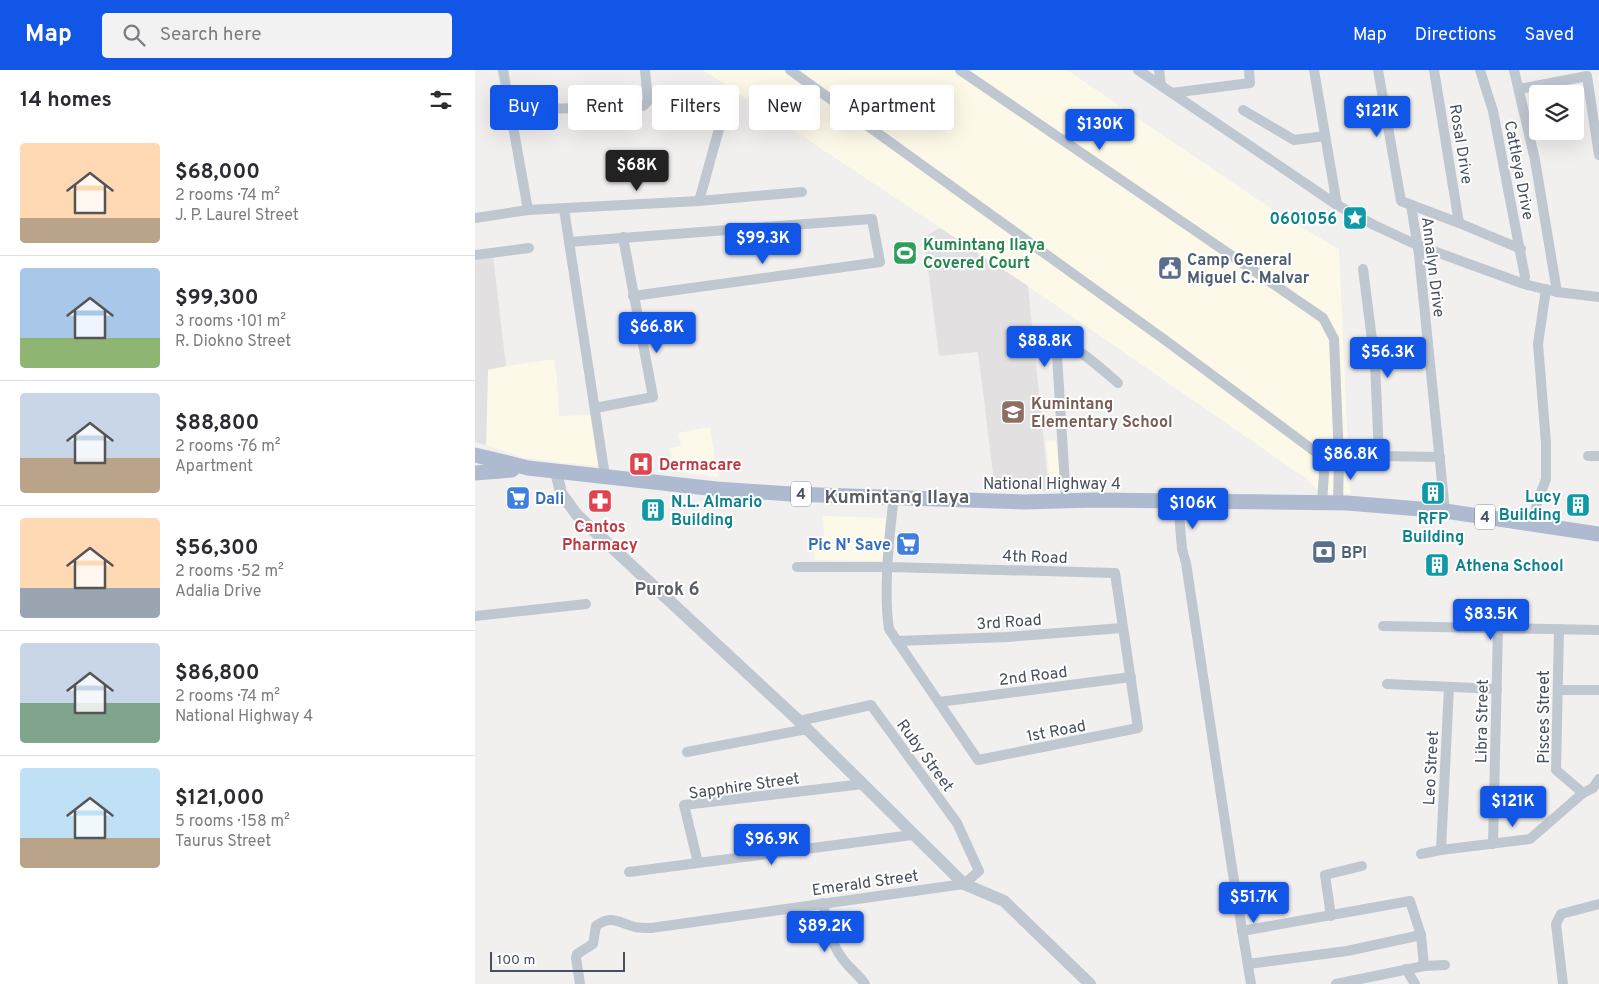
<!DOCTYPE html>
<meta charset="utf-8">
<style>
body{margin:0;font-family:Overpass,sans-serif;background:#f2f2f3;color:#2b2b33;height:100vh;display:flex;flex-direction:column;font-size:19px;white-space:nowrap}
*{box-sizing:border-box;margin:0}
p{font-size:16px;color:#7c7c81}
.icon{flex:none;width:28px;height:28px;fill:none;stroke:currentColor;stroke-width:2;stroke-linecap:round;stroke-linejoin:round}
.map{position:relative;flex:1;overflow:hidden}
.drawer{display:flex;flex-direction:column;background:#fff;width:475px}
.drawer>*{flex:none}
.hud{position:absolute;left:15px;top:15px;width:475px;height:45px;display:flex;gap:10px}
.fabs{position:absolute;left:1054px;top:15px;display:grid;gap:10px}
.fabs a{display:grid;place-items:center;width:55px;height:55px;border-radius:5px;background:#fff;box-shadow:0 5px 20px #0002;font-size:25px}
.scale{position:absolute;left:15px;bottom:12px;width:135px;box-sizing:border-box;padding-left:5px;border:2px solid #464f5d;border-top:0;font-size:14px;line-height:18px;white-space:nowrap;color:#464f5d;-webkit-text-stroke:4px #fff;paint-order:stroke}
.price{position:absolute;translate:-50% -42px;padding:0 11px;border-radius:5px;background:#1256e8;color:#fff;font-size:16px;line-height:32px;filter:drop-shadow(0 1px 2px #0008)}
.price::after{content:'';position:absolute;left:50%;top:30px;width:15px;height:11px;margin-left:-8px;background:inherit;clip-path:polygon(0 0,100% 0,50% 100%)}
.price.current{background:#222;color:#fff}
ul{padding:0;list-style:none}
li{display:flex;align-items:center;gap:15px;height:125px;padding:0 20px}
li+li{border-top:1px solid #e1e1e2}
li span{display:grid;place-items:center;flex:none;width:140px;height:100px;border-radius:5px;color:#555}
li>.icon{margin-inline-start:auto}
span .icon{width:60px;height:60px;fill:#fffc;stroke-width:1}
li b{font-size:21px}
h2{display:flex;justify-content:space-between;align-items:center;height:60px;padding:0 20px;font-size:21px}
.chip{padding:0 18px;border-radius:5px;background:#fff;box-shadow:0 5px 20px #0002;font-size:18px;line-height:45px}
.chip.current{background:#1256e8;color:#fff}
header{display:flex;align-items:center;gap:30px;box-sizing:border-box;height:70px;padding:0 25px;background:#1256e8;color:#fff}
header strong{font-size:24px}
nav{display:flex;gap:28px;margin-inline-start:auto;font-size:18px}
.search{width:350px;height:45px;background:#f2f2f3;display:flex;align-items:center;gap:12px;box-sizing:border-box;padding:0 18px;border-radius:5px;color:#7c7c81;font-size:19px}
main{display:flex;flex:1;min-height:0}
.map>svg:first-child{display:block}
</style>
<header>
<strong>Map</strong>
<div class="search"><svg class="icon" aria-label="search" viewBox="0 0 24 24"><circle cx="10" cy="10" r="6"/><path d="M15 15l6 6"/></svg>Search here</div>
<nav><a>Map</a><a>Directions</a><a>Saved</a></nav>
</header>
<main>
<section class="drawer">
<h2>14 homes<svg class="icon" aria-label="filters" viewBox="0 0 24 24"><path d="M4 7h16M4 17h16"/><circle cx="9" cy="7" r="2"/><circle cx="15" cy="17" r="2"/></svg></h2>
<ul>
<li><span style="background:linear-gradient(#ffd9b3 75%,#b9a48a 0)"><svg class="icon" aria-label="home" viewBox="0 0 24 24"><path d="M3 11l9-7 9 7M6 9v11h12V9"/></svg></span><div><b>$68,000</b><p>2 rooms · 74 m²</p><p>J. P. Laurel Street</p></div></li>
<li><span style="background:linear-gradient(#a9c7e8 70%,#8fb573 0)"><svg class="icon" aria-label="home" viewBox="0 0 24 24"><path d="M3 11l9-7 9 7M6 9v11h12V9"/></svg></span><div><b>$99,300</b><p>3 rooms · 101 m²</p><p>R. Diokno Street</p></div></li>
<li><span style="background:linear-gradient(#c9d6e8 65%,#b9a48a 0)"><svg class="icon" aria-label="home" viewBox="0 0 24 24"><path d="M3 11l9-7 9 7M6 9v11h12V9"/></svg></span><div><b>$88,800</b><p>2 rooms · 76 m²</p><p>Apartment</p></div></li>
<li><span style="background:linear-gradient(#ffd9b3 70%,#9aa5b1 0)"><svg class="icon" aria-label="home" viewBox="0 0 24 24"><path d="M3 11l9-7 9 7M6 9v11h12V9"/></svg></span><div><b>$56,300</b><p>2 rooms · 52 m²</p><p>Adalia Drive</p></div></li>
<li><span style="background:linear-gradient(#c9d6e8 60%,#7fa58c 0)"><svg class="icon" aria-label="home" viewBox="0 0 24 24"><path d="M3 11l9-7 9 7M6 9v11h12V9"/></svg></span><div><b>$86,800</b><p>2 rooms · 74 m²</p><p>National Highway 4</p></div></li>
<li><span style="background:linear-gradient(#bfe0f5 70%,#b9a48a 0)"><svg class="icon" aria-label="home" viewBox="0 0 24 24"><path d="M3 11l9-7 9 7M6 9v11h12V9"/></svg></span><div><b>$121,000</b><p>5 rooms · 158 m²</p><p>Taurus Street</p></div></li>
</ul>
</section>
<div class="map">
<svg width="1124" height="914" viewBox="0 0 1124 914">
<rect width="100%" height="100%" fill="#f2efef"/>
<!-- commercial -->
<g fill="#fdf9e8">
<path d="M228 0H592L810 148 864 179 875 424 846 423 829 407 553 216Z"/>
<path d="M79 289 82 311 84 346 116 345 123 396 72 391 46 387 11 375 13 299Z"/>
<path d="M235 357 243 407 199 401 194 378 206 376 203 363Z"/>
<path d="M581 370 586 415 575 416 571 371Z"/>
<path d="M348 446 411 448 409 491 340 490 338 468 349 467Z"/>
</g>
<!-- education -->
<g fill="#e3e0e1">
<path d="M465 158 553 216 574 421 520 420 503 282 464 286 449 167Z"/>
<path d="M18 186 31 296 13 300 11 375 0 372V188Z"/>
</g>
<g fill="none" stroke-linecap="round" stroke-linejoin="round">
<!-- minor -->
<g stroke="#bfc7d1" stroke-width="10">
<path d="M28 0 53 140"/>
<path d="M315 0 690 270 850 389 864 388"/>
<path d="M485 0 848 248 859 269 864 388 863 433"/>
<path d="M663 0 862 135 899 155 942 175 1049 214 1082 222 1124 227"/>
<path d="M684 0 686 15"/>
<path d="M839 0 862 135"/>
<path d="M903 0 926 131 984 153 1046 179"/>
<path d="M959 0 984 153"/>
<path d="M1005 0 1018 41 1050 207"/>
<path d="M1039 0 1060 90 1082 222"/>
<path d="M1044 19 1112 6 1124 85"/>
<path d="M697 23 775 13 774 0"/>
<path d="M36 40 168 36 173 31 170 0"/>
<path d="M768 40 819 70 850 66"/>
<path d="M224 131 251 34"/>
<path d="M936 135 944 185 970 441"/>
<path d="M89 139 130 406"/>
<path d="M0 148 53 140 224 131 327 122"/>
<path d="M94 172 397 149 405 192 158 226"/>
<path d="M0 185 54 178"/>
<path d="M888 199 900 293 904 386 965 387"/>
<path d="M120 338 178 327 148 167"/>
<path d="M1113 386H1124"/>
<path d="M591 431 581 269C597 272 629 301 643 313"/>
<path d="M703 431 707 479 711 493 757 798 776 914"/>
<path d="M847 432 850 389"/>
<path d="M1058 453 1062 433 1071 409V373L1063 274 1071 219"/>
<path d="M322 497H414L640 503 663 658 503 690 414 559C408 521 414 466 419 427"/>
<path d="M0 546 111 534"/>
<path d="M908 556 1124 560"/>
<path d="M1084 559 1081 700 1108 723"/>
<path d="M422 571 532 567 647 558"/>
<path d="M912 614 1022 619"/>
<path d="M1083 620H1124"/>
<path d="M464 632 656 607"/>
<path d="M212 682 332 659"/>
<path d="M1018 774 1023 558"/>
<path d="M966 780 974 617"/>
<path d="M946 784 966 780 1055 769 1108 723 1118 718 1124 709"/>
<path d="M223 793 209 735 388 714"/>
<path d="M154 802 437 765"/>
<path d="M348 833C352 852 355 872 367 888 373 897 383 904 390 914"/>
<path d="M856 846 850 805 887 796"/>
<path d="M767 861 935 831 946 865 949 896"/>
<path d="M773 894 872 881 946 865"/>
<path d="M931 899 940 914"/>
<path d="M105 914 101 888 102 884 118 874 121 856C136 844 144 853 160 857 165 858 171 858 176 858L489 814 504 801 482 753 396 635 324 651"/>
<path d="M861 914 949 896 970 895"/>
<path d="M1088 914 1081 854 1086 844 1124 834"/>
</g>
<!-- tertiary -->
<path stroke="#bfc7d1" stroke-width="12" d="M81 401 86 423 102 445 324 651 489 814 529 831 615 914"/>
<!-- primary -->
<g stroke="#adbacf" stroke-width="15">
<path d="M0 385 53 398 241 419 316 424 549 432 619 430 872 433 970 441 1124 464"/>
<path d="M0 403 37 400"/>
</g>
</g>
<!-- icons -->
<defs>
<symbol id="sight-square" viewBox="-11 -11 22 22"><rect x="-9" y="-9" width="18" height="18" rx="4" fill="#0f9aa8" stroke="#fff"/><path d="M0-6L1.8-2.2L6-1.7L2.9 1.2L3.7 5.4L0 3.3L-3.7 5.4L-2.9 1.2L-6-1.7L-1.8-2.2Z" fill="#fff"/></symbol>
<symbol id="stadium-square" viewBox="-11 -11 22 22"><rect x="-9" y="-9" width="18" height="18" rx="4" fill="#2e9e5b" stroke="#fff"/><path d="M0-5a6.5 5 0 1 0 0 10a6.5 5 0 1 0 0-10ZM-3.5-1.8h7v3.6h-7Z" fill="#fff"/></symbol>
<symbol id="civic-square" viewBox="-11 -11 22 22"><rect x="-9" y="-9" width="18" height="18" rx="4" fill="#5c6f8a" stroke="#fff"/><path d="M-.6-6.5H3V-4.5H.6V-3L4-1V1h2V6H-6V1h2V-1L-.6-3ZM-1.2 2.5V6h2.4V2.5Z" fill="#fff"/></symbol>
<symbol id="school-square" viewBox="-11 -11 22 22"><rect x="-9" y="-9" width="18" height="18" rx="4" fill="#8d6e63" stroke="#fff"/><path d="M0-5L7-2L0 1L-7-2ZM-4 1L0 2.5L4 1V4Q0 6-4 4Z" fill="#fff"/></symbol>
<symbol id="hospital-square" viewBox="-11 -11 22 22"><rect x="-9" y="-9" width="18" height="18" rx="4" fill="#e0444e" stroke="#fff"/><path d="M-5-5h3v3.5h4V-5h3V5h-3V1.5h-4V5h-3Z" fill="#fff"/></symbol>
<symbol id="building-square" viewBox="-11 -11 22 22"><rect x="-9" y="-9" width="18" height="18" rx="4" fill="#0f9aa8" stroke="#fff"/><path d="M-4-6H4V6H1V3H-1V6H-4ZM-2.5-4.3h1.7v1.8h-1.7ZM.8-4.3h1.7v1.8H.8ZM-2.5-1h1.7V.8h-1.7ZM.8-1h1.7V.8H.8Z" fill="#fff"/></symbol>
<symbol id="supermarket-square" viewBox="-11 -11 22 22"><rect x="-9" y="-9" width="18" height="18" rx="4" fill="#3f7fe0" stroke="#fff"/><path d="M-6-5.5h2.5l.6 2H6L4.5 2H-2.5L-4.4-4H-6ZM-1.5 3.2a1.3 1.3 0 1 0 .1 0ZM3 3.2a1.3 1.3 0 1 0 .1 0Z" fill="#fff"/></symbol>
<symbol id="pharmacy-square" viewBox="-11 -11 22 22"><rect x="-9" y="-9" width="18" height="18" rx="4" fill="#e0444e" stroke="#fff"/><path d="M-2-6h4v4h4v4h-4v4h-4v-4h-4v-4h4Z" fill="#fff"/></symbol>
<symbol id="bank-square" viewBox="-11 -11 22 22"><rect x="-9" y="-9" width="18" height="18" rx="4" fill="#5c6f8a" stroke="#fff"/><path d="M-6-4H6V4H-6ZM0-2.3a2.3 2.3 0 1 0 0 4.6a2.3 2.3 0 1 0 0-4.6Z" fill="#fff"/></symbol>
</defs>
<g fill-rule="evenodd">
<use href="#sight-square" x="866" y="134" width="28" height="28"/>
<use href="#stadium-square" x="416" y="169" width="28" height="28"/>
<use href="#civic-square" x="681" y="184" width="28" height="28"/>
<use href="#school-square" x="524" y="328" width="28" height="28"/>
<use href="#hospital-square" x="152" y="380" width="28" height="28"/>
<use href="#building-square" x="944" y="409" width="28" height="28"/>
<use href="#supermarket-square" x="29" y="414" width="28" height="28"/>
<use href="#pharmacy-square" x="111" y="417" width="28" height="28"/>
<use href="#building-square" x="1089" y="421" width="28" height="28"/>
<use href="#building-square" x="164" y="426" width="28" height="28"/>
<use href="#supermarket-square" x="419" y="460" width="28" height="28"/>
<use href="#bank-square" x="835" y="468" width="28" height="28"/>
<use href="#building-square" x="948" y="481" width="28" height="28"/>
</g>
<g text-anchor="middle" stroke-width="4" stroke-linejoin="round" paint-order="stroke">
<!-- shield labels -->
<g fill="#fff" stroke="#7e848e" stroke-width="1">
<rect x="316" y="411.5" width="20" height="25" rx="4"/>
<rect x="1000" y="434.5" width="20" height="25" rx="4"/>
</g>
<g font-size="15" font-weight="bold" fill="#464f5d">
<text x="326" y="429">4</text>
<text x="1010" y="452">4</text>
</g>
<!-- street labels -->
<g font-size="16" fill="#464f5d" stroke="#fff">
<text transform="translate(987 74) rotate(81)" y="6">Rosal Drive</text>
<text transform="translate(1045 100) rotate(79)" y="6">Cattleya Drive</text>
<text transform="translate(959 197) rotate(83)" y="6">Annalyn Drive</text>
<text x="577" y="419">National Highway 4</text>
<text transform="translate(560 486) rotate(2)" y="6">4th Road</text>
<text transform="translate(534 551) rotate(-4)" y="6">3rd Road</text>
<text transform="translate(558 605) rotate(-7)" y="6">2nd Road</text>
<text transform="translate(1068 647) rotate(-90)" y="6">Pisces Street</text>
<text transform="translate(1006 651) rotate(-89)" y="6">Libra Street</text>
<text transform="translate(581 660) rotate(-11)" y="6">1st Road</text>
<text transform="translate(451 685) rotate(54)" y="6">Ruby Street</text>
<text transform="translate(955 698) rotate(-87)" y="6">Leo Street</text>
<text transform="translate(269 715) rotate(-8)" y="6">Sapphire Street</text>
<text transform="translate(390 812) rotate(-8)" y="6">Emerald Street</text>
</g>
<!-- culture labels -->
<g font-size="16" font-weight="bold" fill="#0d838f" stroke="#fff" text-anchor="end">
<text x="862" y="154">0601056</text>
<text x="1086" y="432">Lucy<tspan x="1086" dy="18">Building</tspan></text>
<text x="196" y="437" text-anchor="start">N.L. Almario<tspan x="196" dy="18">Building</tspan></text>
<text x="958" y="454" text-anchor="middle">RFP<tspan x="958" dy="18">Building</tspan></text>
<text x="980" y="501" text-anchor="start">Athena School</text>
</g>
<!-- leisure labels -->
<g font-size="16" font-weight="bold" fill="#27864d" stroke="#fff" text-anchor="start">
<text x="448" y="180">Kumintang Ilaya<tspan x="448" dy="18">Covered Court</tspan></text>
</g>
<!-- service labels -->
<g font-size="16" font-weight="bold" fill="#4e5e75" stroke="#fff" text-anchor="start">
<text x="712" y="195">Camp General<tspan x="712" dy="18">Miguel C. Malvar</tspan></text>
<text x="866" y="488">BPI</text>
</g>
<!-- education labels -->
<g font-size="16" font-weight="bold" fill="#785e54" stroke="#fff" text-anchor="start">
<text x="556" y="339">Kumintang<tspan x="556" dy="18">Elementary School</tspan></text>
</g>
<!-- health labels -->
<g font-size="16" font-weight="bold" fill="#be3a42" stroke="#fff" text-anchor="start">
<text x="184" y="400">Dermacare</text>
<text x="125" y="462" text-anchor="middle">Cantos<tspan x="125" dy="18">Pharmacy</tspan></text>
</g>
<!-- shop labels -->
<g font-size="16" font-weight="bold" fill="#366cbe" stroke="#fff" text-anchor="start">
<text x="60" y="434">Dali</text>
<text x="416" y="480" text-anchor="end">Pic N' Save</text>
</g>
<!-- neighbourhood labels -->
<g font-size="18" font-weight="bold" fill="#5b5e64" stroke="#fff">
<text x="192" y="525">Purok 6</text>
</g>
<!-- quarter labels -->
<g font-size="19" font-weight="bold" fill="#5b5e64" stroke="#fff">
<text x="422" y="433">Kumintang Ilaya</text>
</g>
</g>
</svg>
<div class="fabs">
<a><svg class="icon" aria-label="layers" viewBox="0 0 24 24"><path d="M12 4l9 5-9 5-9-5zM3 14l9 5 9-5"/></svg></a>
</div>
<div class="scale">100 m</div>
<b class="price" style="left:902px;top:68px">$121K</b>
<b class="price" style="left:625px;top:81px">$130K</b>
<b class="price current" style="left:162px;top:122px">$68K</b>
<b class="price" style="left:288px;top:195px">$99.3K</b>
<b class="price" style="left:182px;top:284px">$66.8K</b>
<b class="price" style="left:570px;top:298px">$88.8K</b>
<b class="price" style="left:913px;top:309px">$56.3K</b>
<b class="price" style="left:876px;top:411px">$86.8K</b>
<b class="price" style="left:718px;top:460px">$106K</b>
<b class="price" style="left:1016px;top:571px">$83.5K</b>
<b class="price" style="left:1038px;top:758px">$121K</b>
<b class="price" style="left:297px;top:796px">$96.9K</b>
<b class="price" style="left:779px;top:854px">$51.7K</b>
<b class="price" style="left:350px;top:883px">$89.2K</b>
<div class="hud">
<a class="chip current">Buy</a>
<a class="chip">Rent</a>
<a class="chip">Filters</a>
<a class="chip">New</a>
<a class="chip">Apartment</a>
</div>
</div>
</main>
